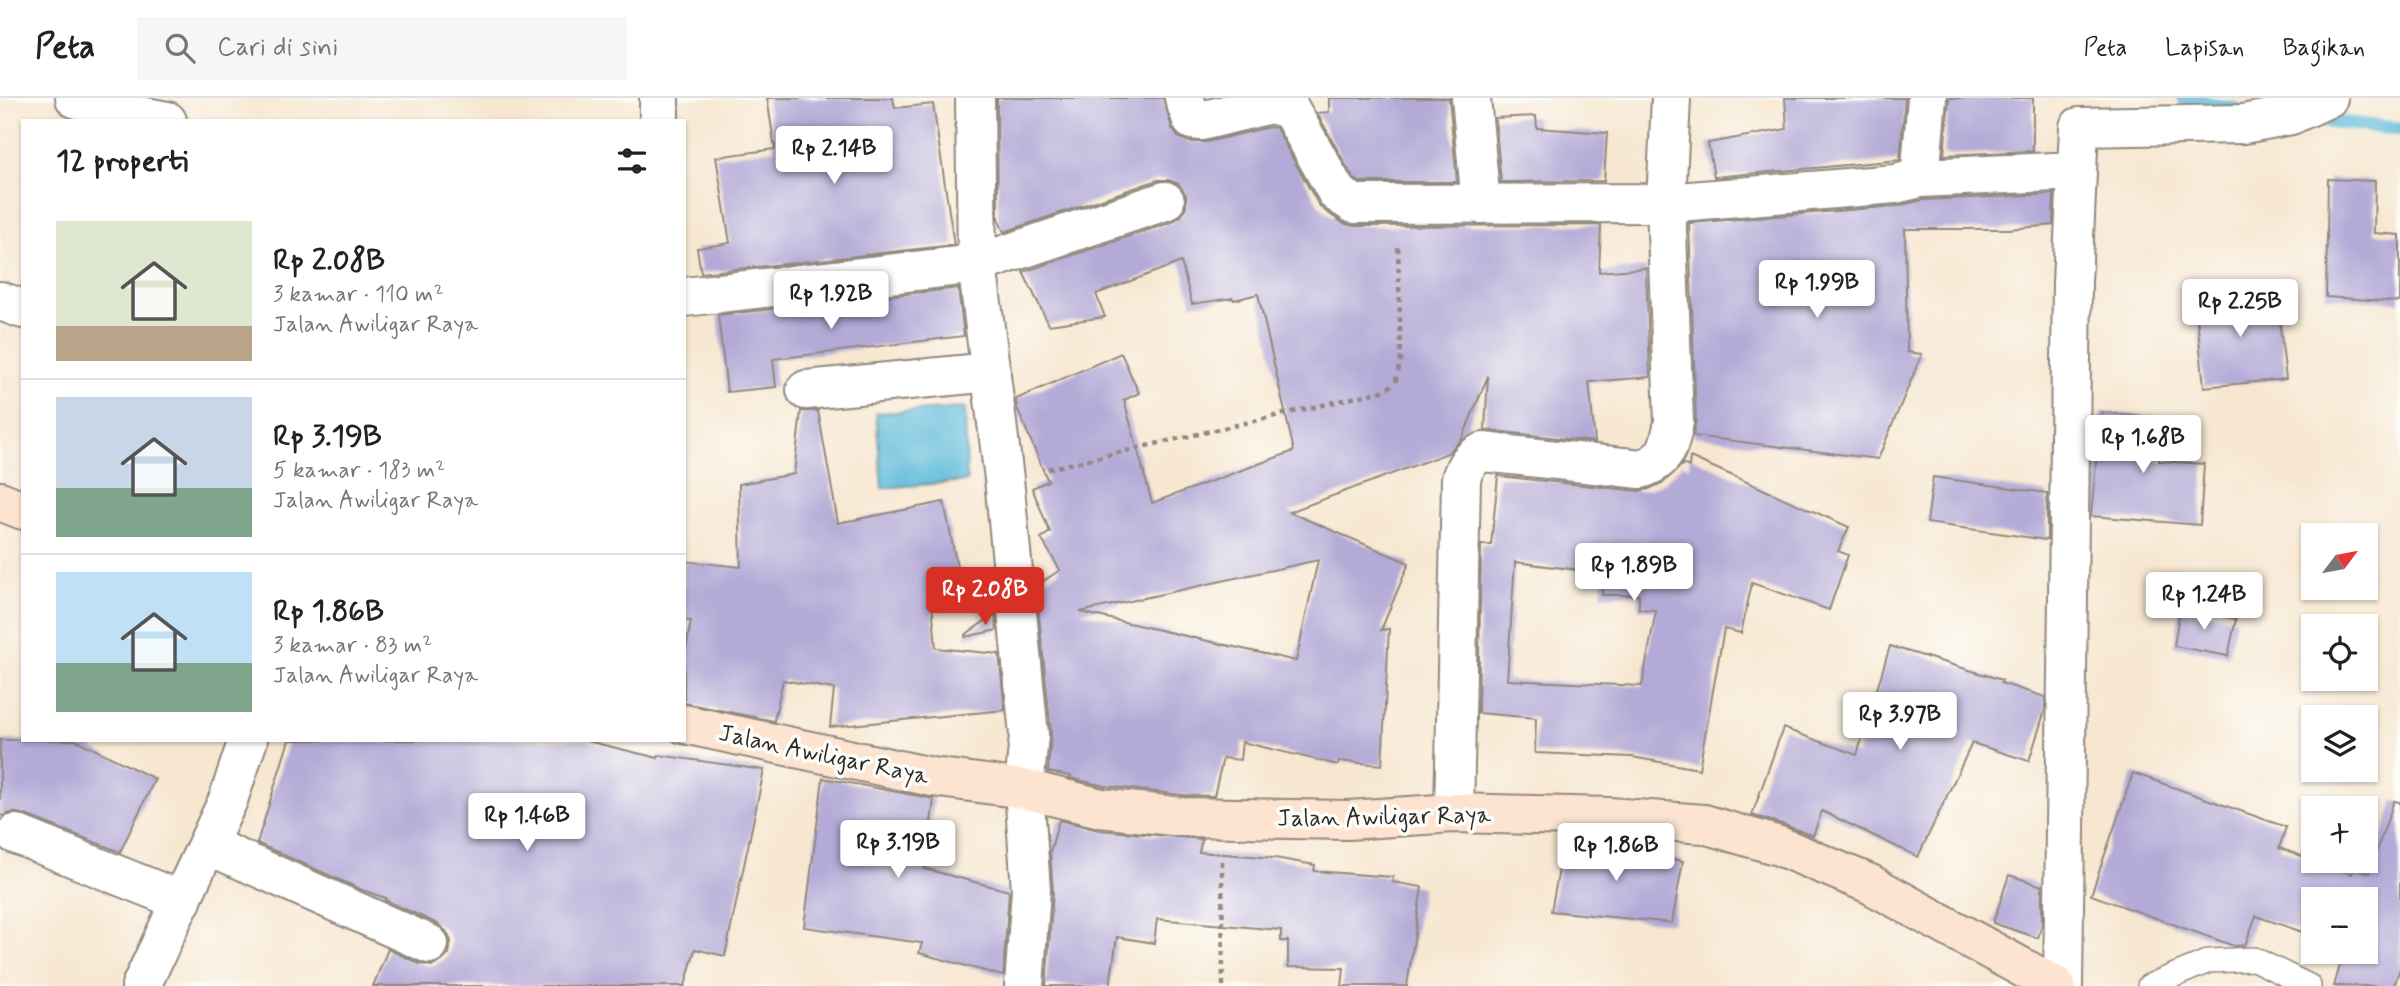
<!DOCTYPE html>
<html lang="id">
<meta charset="utf-8">
<style>
body{margin:0;font-family:Mynerve,sans-serif;background:#f6f6f6;color:#222;height:100vh;display:flex;flex-direction:column;font-size:26px;white-space:nowrap}
*{box-sizing:border-box;margin:0}
p{font-size:23px;color:#767676}
.icon{flex:none;width:38px;height:38px;fill:none;stroke:currentColor;stroke-width:2;stroke-linecap:round;stroke-linejoin:round}
.map{position:relative;flex:1;overflow:hidden}
.panel{position:absolute;left:21px;top:21px;width:665px;height:623px;display:flex;flex-direction:column;background:#fff;border-radius:0px;box-shadow:0 2px 5px #0004}
.panel>*{flex:none}
.needle{width:46px;rotate:58deg}
.tools{position:absolute;left:2301px;top:425px;display:grid;gap:14px}
.tools a{display:grid;place-items:center;width:77px;height:77px;border-radius:0px;background:#fff;box-shadow:0 2px 5px #0004;font-size:35px}
.price{position:absolute;translate:-50% -60px;padding:0 16px;border-radius:7px;background:#fff;color:#222;font-size:23px;line-height:46px;filter:drop-shadow(0 2px 4px #0008)}
.price::after{content:'';position:absolute;left:50%;top:42px;width:21px;height:16px;margin-left:-10px;background:inherit;clip-path:polygon(0 0,100% 0,50% 100%)}
.price.selected{background:#d93025;color:#fff}
ul{padding:0;list-style:none}
li{display:flex;align-items:center;gap:21px;height:175px;padding:0 35px}
li+li{border-top:2px solid #e0e0e0}
li span{display:grid;place-items:center;flex:none;width:196px;height:140px;border-radius:0px;color:#555}
li>.icon{margin-inline-start:auto}
span .icon{width:84px;height:84px;fill:#fffc;stroke-width:1}
li b{font-size:30px}
h2{display:flex;justify-content:space-between;align-items:center;height:84px;padding:0 35px;font-size:30px}
header{display:flex;align-items:center;gap:42px;box-sizing:border-box;height:98px;padding:0 35px;background:#fff;border-bottom:2px solid #e0e0e0}
header strong{font-size:33px}
nav{display:flex;gap:38px;margin-inline-start:auto;font-size:24px}
.search{width:490px;height:63px;background:#f6f6f6;display:flex;align-items:center;gap:18px;box-sizing:border-box;padding:0 24px;border-radius:0px;color:#767676;font-size:26px}
.map>svg:first-child{display:block}
</style>
<header>
<strong>Peta</strong>
<div class="search"><svg class="icon" aria-label="search" viewBox="0 0 24 24"><circle cx="10" cy="10" r="6"/><path d="M15 15l6 6"/></svg>Cari di sini</div>
<nav><a>Peta</a><a>Lapisan</a><a>Bagikan</a></nav>
</header>
<div class="map">
<svg width="2400" height="888" viewBox="0 0 2400 888">
<rect width="100%" height="100%" fill="#fdfcf7"/>
<filter id="ink" filterUnits="userSpaceOnUse"><feTurbulence type="fractalNoise" baseFrequency=".0143" numOctaves="2"/><feDisplacementMap in="SourceGraphic" scale="14" xChannelSelector="R" yChannelSelector="G"/><feConvolveMatrix kernelMatrix="1 2 1 2 8 2 1 2 1" color-interpolation-filters="sRGB"/></filter>
<filter id="wash" filterUnits="userSpaceOnUse"><feTurbulence type="fractalNoise" baseFrequency=".00686" numOctaves="4" result="noise"/><feDisplacementMap in="SourceGraphic" scale="28" xChannelSelector="R" yChannelSelector="G"/><feGaussianBlur stdDeviation="1.57" result="paint"/><feColorMatrix in="noise" values="0 0 0 0 0 0 0 0 0 0 0 0 0 0 0 0 0 1.4 0 .05"/><feComposite in="paint" operator="in"/></filter>
<g filter="url(#wash)">
<rect width="100%" height="100%" fill="#f7e7d1"/>
<!-- water -->
<path fill="#5bbada" stroke="#437282" stroke-width="2" d="M965 310 967 383 882 390 876 315Z"/>
<g fill="none" stroke-linecap="round" stroke-linejoin="round">
<!-- stream -->
<g stroke="#5bbada" stroke-width="14">
<path d="M2183 0 2235 11"/>
<path d="M2307 21 2400 31"/>
</g>
</g>
<g id="blocks">
<!-- building -->
<g fill="#b3aad7" fill-rule="evenodd">
<path d="M767 0H893L895 10 933 6 954 147 701 175 697 150 730 145 716 59 775 51Z"/>
<path d="M997 0H1163L1172 30 1178 39 1189 44H1206L1270 29 1276 30 1318 106 1325 113 1343 125 1354 128 1601 127 1599 174 1646 170 1650 279 1589 284 1595 344 1485 332 1488 278 1462 341 1448 355 1289 414 1409 465 1381 532 1389 531 1382 667 1339 663 1338 667 1242 644 1240 662 1223 660 1214 698 1183 697 1105 688 1070 680 1071 678 1048 674 1051 635 1036 488 1060 472 1041 440 1050 434 1032 390 1048 383 1017 310 1016 301 1121 255 1139 295 1124 302 1152 405 1294 353 1258 196 1234 202 1233 200 1192 206 1181 164 1096 196 1105 219 1049 227 1023 174 1172 124 1182 117 1186 108V97L1179 86 1169 82H1158L1004 134 998 121ZM1318 462 1296 563 1080 514Z"/>
<path d="M1329 0H1449L1457 84H1360L1353 80 1317 15 1329 14Z"/>
<path d="M1785 0H1905L1900 62 1714 79 1708 45 1787 31Z"/>
<path d="M1949 0H2033V53L1944 57Z"/>
<path d="M1536 18 1537 30 1607 35 1604 83 1501 84 1495 20Z"/>
<path d="M2328 81 2375 83 2374 135 2400 137V204L2326 199Z"/>
<path d="M2054 96 2053 127 2009 131H1905L1907 254 1922 256 1878 361 1693 338 1696 323 1689 125 1897 108 1923 102Z"/>
<path d="M958 190 964 238 773 261 776 289 727 294 718 217Z"/>
<path d="M2276 192 2286 281 2204 289 2195 201Z"/>
<path d="M801 313H818L838 425 944 404 959 479 930 481 936 550 999 556 1005 612 830 629 834 591 783 582 774 623 684 605V562L691 523 684 522V463L741 469 739 386 794 376Z"/>
<path d="M2101 314 2163 320 2159 363 2204 366 2200 427 2091 418Z"/>
<path d="M1690 359 1849 429 1838 453 1848 457 1829 512 1752 485 1741 535 1724 531 1699 671 1632 659 1535 655 1536 620 1478 615 1481 447H1491L1498 378 1639 393 1649 391 1664 384 1683 366 1689 369ZM1515 464 1602 475V497H1639V511L1656 512 1642 588 1507 582Z"/>
<path d="M1933 379 2047 395V442L1927 425Z"/>
<path d="M2180 510 2236 521 2228 558 2174 548Z"/>
<path d="M995 516 997 532 965 539V537Z"/>
<path d="M1890 548 2002 582 2001 585 2045 599V612L2029 663 1972 645 1918 759 1822 713 1813 738 1785 727 1752 717 1783 630 1857 657Z"/>
<path d="M0 642H76L155 681 120 754 23 716 13 714 3 718 0 717Z"/>
<path d="M289 642H583L658 660 659 657 764 672 725 858 695 851 685 888H373L388 851 420 866 432 868 442 863 449 856 451 843 446 833 438 826 385 802 386 800 362 792 257 745Z"/>
<path d="M2133 675 2286 729 2279 750 2352 776 2354 770 2369 775 2394 703 2400 704V870L2394 888H2334L2344 854H2366V802H2314V838L2256 818 2245 847 2234 848 2091 797Z"/>
<path d="M823 680 934 701 925 771 1009 793 1003 878 919 855 922 845 804 829Z"/>
<path d="M1059 722 1099 732 1202 741 1199 754 1275 760 1315 767 1314 773 1393 779 1392 784 1422 789 1407 888H1342L1344 870 1288 869V843H1281V832L1157 821 1154 845 1117 839 1110 888H1046L1053 794 1050 754Z"/>
<path d="M1565 740 1683 763 1672 825 1551 813Z"/>
<path d="M2009 777 2042 788V827L2038 840 1993 825Z"/>
</g>
</g>
</g>
<g filter="url(#ink)">
<use href="#blocks" fill-opacity="0" stroke="#91897e" stroke-width="2"/>
<g fill="none" stroke-linecap="round" stroke-linejoin="round">
<defs>
<path id="lane" d="M2149 888 2209 863 2254 861 2309 888"/>
<g id="street">
<path d="M75 0 102 11 167 23"/>
<path d="M975 0 977 166 1004 381 1029 637 1024 691 1031 792 1024 888"/>
<path d="M1184 0 1192 22 1201 23 1270 6 1290 11 1337 95 1354 106 1666 105 1895 86 1920 80 2077 73"/>
<path d="M1471 0 1481 106"/>
<path d="M659 23V0"/>
<path d="M1920 80 1927 0"/>
<path d="M684 199 977 166 1165 103"/>
<path d="M0 203 23 211"/>
<path d="M806 292 991 274"/>
<path d="M1454 715 1461 381C1465 367 1470 360 1483 354L1641 371C1666 363 1669 349 1674 324L1666 105 1671 0"/>
<path d="M15 736 182 803"/>
<path d="M208 747 429 846"/>
<path d="M141 888 228 702 248 642"/>
<path d="M2063 888 2072 185 2079 29 2243 26 2291 17 2328 0"/>
</g>
<g id="secondary">
<path d="M0 403 23 412"/>
<path d="M684 626 932 679 1024 691 1101 710 1182 719 1348 722 1454 715 1609 719 1704 726 1779 748 1870 786 2056 888"/>
</g>
</defs>
<!-- lane casing -->
<use href="#lane" stroke="#91897e" stroke-width="26"/>
<!-- street casing -->
<use href="#street" stroke="#91897e" stroke-width="42"/>
<!-- secondary casing -->
<use href="#secondary" stroke="#91897e" stroke-width="42"/>
<!-- path -->
<g stroke="#91897e" stroke-width="4.5" stroke-dasharray="5 5" stroke-linecap="butt">
<path d="M1048 371 1387 292 1396 282 1401 261 1398 148"/>
<path d="M1222 763 1223 888"/>
</g>
<!-- lane -->
<use href="#lane" stroke="#fff" stroke-width="23"/>
<!-- street -->
<use href="#street" stroke="#fff" stroke-width="38"/>
<!-- secondary -->
<use href="#secondary" stroke="#fde4d1" stroke-width="38"/>
</g>
</g>
<g text-anchor="middle" stroke-width="7" stroke-linejoin="round" paint-order="stroke">
<!-- street labels -->
<g font-size="24" fill="#2b2b2b" stroke="#fdfcf7">
<text transform="translate(824 656) rotate(12)" y="8">Jalan Awiligar Raya</text>
<text transform="translate(1384 718) rotate(-1)" y="8">Jalan Awiligar Raya</text>
</g>
</g>
</svg>
<div class="tools">
<a><svg class="needle" viewBox="-14 -14 28 28"><path d="M0-13l5 13h-10z" fill="#e53935"/><path d="M0 13l5-13h-10z" fill="#767676"/></svg></a>
<a><svg class="icon" aria-label="locate" viewBox="0 0 24 24"><circle cx="12" cy="12" r="6"/><path d="M12 2v4M12 18v4M2 12h4M18 12h4"/></svg></a>
<a><svg class="icon" aria-label="layers" viewBox="0 0 24 24"><path d="M12 4l9 5-9 5-9-5zM3 14l9 5 9-5"/></svg></a>
<a>+</a>
<a>−</a>
</div>
<b class="price" style="left:834px;top:88px">Rp 2.14B</b>
<b class="price" style="left:1817px;top:222px">Rp 1.99B</b>
<b class="price" style="left:831px;top:233px">Rp 1.92B</b>
<b class="price" style="left:2240px;top:241px">Rp 2.25B</b>
<b class="price" style="left:2143px;top:377px">Rp 1.68B</b>
<b class="price" style="left:1634px;top:505px">Rp 1.89B</b>
<b class="price selected" style="left:985px;top:529px">Rp 2.08B</b>
<b class="price" style="left:2204px;top:534px">Rp 1.24B</b>
<b class="price" style="left:1900px;top:654px">Rp 3.97B</b>
<b class="price" style="left:527px;top:755px">Rp 1.46B</b>
<b class="price" style="left:898px;top:782px">Rp 3.19B</b>
<b class="price" style="left:1616px;top:785px">Rp 1.86B</b>
<section class="panel">
<h2>12 properti<svg class="icon" aria-label="filters" viewBox="0 0 24 24"><path d="M4 7h16M4 17h16"/><circle cx="9" cy="7" r="2"/><circle cx="15" cy="17" r="2"/></svg></h2>
<ul>
<li><span style="background:linear-gradient(#dfe7d0 75%,#b9a48a 0)"><svg class="icon" aria-label="home" viewBox="0 0 24 24"><path d="M3 11l9-7 9 7M6 9v11h12V9"/></svg></span><div><b>Rp 2.08B</b><p>3 kamar · 110 m²</p><p>Jalan Awiligar Raya</p></div></li>
<li><span style="background:linear-gradient(#c9d6e8 65%,#7fa58c 0)"><svg class="icon" aria-label="home" viewBox="0 0 24 24"><path d="M3 11l9-7 9 7M6 9v11h12V9"/></svg></span><div><b>Rp 3.19B</b><p>5 kamar · 183 m²</p><p>Jalan Awiligar Raya</p></div></li>
<li><span style="background:linear-gradient(#bfe0f5 65%,#7fa58c 0)"><svg class="icon" aria-label="home" viewBox="0 0 24 24"><path d="M3 11l9-7 9 7M6 9v11h12V9"/></svg></span><div><b>Rp 1.86B</b><p>3 kamar · 83 m²</p><p>Jalan Awiligar Raya</p></div></li>
</ul>
</section>
</div>
